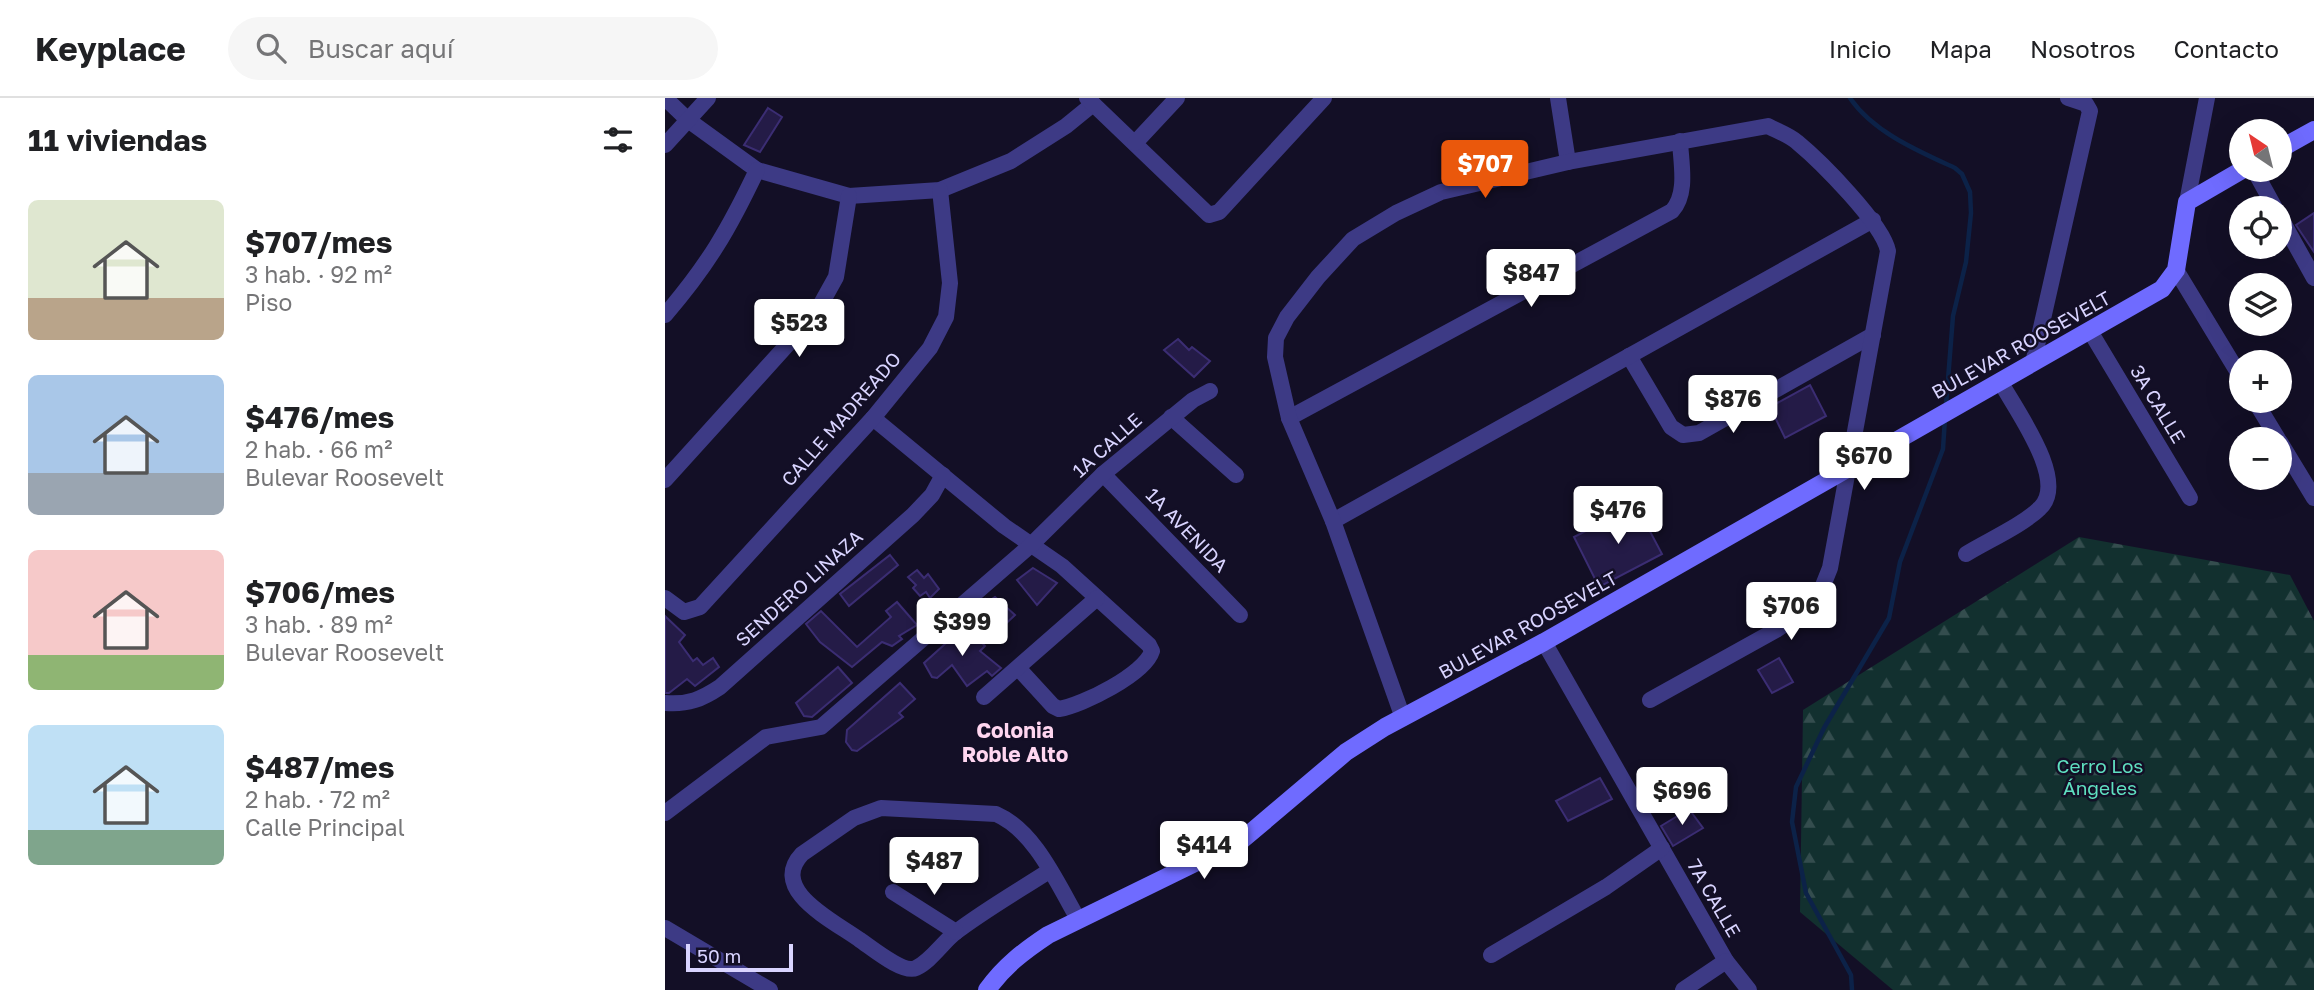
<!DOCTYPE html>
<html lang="es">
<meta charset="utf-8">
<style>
body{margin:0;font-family:"Golos Text",sans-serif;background:#f6f6f6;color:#202124;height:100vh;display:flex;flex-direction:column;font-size:26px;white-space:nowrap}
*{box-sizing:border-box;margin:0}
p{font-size:23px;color:#757577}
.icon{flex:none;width:38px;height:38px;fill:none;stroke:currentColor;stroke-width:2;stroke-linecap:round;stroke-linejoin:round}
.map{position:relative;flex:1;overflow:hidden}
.panel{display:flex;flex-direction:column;background:#fff;width:665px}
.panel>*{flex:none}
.needle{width:46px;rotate:325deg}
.buttons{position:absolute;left:1564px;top:21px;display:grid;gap:14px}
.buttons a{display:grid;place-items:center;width:63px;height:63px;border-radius:50%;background:#fff;box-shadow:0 7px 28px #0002;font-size:35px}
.scale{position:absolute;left:21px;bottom:18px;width:107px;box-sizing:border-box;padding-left:7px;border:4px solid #d9d4ff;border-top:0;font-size:19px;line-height:24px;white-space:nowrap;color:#d9d4ff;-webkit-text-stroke:5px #130f26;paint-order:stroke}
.price{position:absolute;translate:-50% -60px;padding:0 16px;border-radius:7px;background:#fff;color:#222;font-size:23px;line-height:46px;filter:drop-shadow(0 2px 4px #0008)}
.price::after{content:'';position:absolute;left:50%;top:42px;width:21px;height:16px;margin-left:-10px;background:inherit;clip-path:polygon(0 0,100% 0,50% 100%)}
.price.on{background:#ea580c;color:#fff}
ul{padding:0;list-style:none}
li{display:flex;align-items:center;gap:21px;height:175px;padding:0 28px}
li span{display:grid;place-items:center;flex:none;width:196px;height:140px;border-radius:10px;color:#555}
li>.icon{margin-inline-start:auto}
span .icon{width:84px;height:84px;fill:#fffc;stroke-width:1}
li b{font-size:30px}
h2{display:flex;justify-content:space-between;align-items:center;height:84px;padding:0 28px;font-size:30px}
header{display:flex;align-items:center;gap:42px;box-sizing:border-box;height:98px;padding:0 35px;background:#fff;border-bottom:2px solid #e0e0e0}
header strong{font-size:33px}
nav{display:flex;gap:38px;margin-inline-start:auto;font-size:24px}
.search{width:490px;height:63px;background:#f6f6f6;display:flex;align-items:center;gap:18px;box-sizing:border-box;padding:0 24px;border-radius:38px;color:#757577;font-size:26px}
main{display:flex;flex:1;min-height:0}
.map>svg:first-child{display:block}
</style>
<header>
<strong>Keyplace</strong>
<div class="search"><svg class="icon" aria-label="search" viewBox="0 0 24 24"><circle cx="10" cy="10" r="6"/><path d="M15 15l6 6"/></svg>Buscar aquí</div>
<nav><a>Inicio</a><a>Mapa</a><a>Nosotros</a><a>Contacto</a></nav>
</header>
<main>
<section class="panel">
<h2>11 viviendas<svg class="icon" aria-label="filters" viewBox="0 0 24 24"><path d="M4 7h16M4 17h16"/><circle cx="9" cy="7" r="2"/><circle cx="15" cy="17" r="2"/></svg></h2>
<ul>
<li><span style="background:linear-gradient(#dfe7d0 70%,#b9a48a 0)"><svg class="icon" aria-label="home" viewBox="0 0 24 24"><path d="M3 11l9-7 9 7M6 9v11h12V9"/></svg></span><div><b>$707/mes</b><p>3 hab. · 92 m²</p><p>Piso</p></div></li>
<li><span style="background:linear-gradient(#a9c7e8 70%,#9aa5b1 0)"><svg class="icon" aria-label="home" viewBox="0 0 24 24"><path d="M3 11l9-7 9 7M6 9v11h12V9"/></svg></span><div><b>$476/mes</b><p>2 hab. · 66 m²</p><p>Bulevar Roosevelt</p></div></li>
<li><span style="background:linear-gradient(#f6c9c9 75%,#8fb573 0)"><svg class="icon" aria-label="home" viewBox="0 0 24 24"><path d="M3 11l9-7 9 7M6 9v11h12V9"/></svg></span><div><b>$706/mes</b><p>3 hab. · 89 m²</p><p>Bulevar Roosevelt</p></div></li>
<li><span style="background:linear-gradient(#bfe0f5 75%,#7fa58c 0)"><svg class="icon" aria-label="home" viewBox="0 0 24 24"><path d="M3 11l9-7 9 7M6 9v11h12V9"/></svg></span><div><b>$487/mes</b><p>2 hab. · 72 m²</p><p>Calle Principal</p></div></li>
</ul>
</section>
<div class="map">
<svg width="1649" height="892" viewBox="0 0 1649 892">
<defs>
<pattern id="forest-firs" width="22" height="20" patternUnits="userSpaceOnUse" patternTransform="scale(1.75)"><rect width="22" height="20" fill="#12302f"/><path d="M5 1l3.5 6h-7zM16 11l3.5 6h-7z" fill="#344d4e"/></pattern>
</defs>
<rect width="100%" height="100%" fill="#130f26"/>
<!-- forest -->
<path fill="url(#forest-firs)" d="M1414 439 1625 477 1649 523V892H1228L1135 814 1138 612Z"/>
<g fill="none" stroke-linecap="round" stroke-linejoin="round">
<!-- stream -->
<g stroke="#0c2248" stroke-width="4.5">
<path d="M1185 0C1208 34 1253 53 1290 70L1297 76 1305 94 1306 115 1301 164 1288 218 1281 307"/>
<path d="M1187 892 1186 877 1141 795 1127 724 1131 689 1159 630 1224 520 1235 464 1278 351 1280 320"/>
</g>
</g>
<!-- building -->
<g fill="#241b47" stroke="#3b2d73" stroke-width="2">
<path d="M103 10 117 19 95 54 79 47Z"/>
<path d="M1649 115V154L1631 127Z"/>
<path d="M513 241 524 252 527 249 545 263 529 279 499 252Z"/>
<path d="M1145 287 1161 318 1120 340 1105 309Z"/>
<path d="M971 407 997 456 934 489 909 439Z"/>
<path d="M225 457 233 467 184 508 175 496Z"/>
<path d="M368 470 392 485 372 507 352 482Z"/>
<path d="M252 472 259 480 263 476 274 491 265 500 261 494 255 498 248 490 251 487 243 479Z"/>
<path d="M330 499 350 517 334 532 311 508 320 501 322 504Z"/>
<path d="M232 504 252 527 234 538 237 541 227 548 217 544 187 569 155 544 141 526 156 513 192 549 226 519 221 513Z"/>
<path d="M0 518 20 537 14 544 28 563 32 560 38 567 48 560 54 569 30 588 22 581 4 595H0Z"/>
<path d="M300 528 320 548 315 553 336 570 327 578 322 573 302 588 287 567 272 580 267 579 259 565Z"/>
<path d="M1114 560 1128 584 1107 595 1093 572Z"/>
<path d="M173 569 187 585 147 619 139 618 131 605Z"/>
<path d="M235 585 250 601 234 615 238 619 192 653 187 652 181 644 182 632Z"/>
<path d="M935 680 947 701 903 723 891 703Z"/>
<path d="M1024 711 1038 730 1008 748 996 728Z"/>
</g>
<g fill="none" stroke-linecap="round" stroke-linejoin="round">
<!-- minor -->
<g stroke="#3d3a85" stroke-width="16">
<path d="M0 0 23 22 92 72 184 98 275 92 346 63 401 28 428 6"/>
<path d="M422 0 544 117 554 114 659 0"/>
<path d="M893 0 903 64"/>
<path d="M470 45 512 0"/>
<path d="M0 47 43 0"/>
<path d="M1589 72 1610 110"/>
<path d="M1522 104 1542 0"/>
<path d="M1615 119 1649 180"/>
<path d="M1511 172 1577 281"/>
<path d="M0 217C43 167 64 131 92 72"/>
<path d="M1425 233 1525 400"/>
<path d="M964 258 1006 329 1018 337 1034 335 1208 237"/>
<path d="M1368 265 1425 13 1421 6 1403 0"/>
<path d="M1590 303 1613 341"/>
<path d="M506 319 571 377"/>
<path d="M208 320 339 428 397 468 484 547 487 553C480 576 418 607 394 611L388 608 354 571"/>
<path d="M624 320 1007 113C1023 95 1016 66 1015 43"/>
<path d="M1615 344 1649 400"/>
<path d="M438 376 575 517"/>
<path d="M0 382 151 215 171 179 184 98"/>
<path d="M668 423 1208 122"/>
<path d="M1301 456C1322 443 1358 427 1375 410 1404 383 1350 311 1335 283"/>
<path d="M0 500 19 514 35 509 208 320 265 250 281 219 285 185 275 92"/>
<path d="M879 544 1061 863 1084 892"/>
<path d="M319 599 432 500"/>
<path d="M0 605C23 607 37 601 55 589L248 417 267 397 278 377"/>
<path d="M738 620 668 423 624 320 610 259 611 240 622 219 653 179 688 141 731 115 776 94 903 64 1103 28C1112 33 1124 37 1132 44 1155 63 1218 126 1223 153L1165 470 1151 505 1111 532 985 602"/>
<path d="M0 715 101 639 156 629 366 447 438 376 528 302 545 293"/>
<path d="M384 773C353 793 320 812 291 834 278 844 266 863 251 870 238 876 207 850 195 842 169 823 103 792 137 756L189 720 216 710 331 716C370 733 392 785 413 821"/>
<path d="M228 794 291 834"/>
<path d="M0 830 105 892"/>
<path d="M826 857 941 789 997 750"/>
<path d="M1018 892 1061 863"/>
</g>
<!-- secondary -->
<g stroke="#6f6bff" stroke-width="18">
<path d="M1615 51 1649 32"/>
<path d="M322 892C339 868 359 853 383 837L577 742 681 654 720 629 879 544 1497 191 1511 172 1522 104 1577 72"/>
</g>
</g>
<g text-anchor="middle" stroke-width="5" stroke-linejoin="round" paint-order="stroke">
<!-- street labels -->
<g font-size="19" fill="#d9d4ff" stroke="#130f26">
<text transform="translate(1356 247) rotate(-29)" y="7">BULEVAR ROOSEVELT</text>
<text transform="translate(1493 306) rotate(59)" y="7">3A CALLE</text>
<text transform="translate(176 321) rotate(-49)" y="7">CALLE MADREADO</text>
<text transform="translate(442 347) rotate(-42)" y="7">1A CALLE</text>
<text transform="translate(522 432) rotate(46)" y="7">1A AVENIDA</text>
<text transform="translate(134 490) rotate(-42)" y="7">SENDERO LINAZA</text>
<text transform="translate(863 527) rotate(-29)" y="7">BULEVAR ROOSEVELT</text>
<text transform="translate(1049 800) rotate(60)" y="7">7A CALLE</text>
</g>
<!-- park labels -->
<g font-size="19" fill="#5fe0c0" stroke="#130f26">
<text x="1435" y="675">Cerro Los<tspan x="1435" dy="22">Ángeles</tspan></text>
</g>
<!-- neighbourhood labels -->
<g font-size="21" font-weight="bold" fill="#ffd6f0" stroke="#130f26">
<text x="350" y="640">Colonia<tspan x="350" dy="24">Roble Alto</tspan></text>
</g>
</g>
</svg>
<div class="buttons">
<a><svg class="needle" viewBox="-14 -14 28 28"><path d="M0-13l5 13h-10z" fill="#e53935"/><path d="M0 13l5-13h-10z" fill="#757577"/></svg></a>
<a><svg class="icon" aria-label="locate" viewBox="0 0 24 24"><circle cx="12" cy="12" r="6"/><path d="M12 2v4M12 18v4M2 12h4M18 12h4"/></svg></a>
<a><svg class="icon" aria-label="layers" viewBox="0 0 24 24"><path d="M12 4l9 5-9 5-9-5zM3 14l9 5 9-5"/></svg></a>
<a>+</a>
<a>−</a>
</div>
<div class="scale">50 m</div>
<b class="price on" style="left:820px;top:102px">$707</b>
<b class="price" style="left:866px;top:211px">$847</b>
<b class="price" style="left:134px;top:261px">$523</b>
<b class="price" style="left:1068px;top:337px">$876</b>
<b class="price" style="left:1199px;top:394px">$670</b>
<b class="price" style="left:953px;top:448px">$476</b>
<b class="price" style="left:1126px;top:544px">$706</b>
<b class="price" style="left:297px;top:560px">$399</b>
<b class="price" style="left:1017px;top:729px">$696</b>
<b class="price" style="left:539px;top:783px">$414</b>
<b class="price" style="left:269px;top:799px">$487</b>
</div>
</main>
